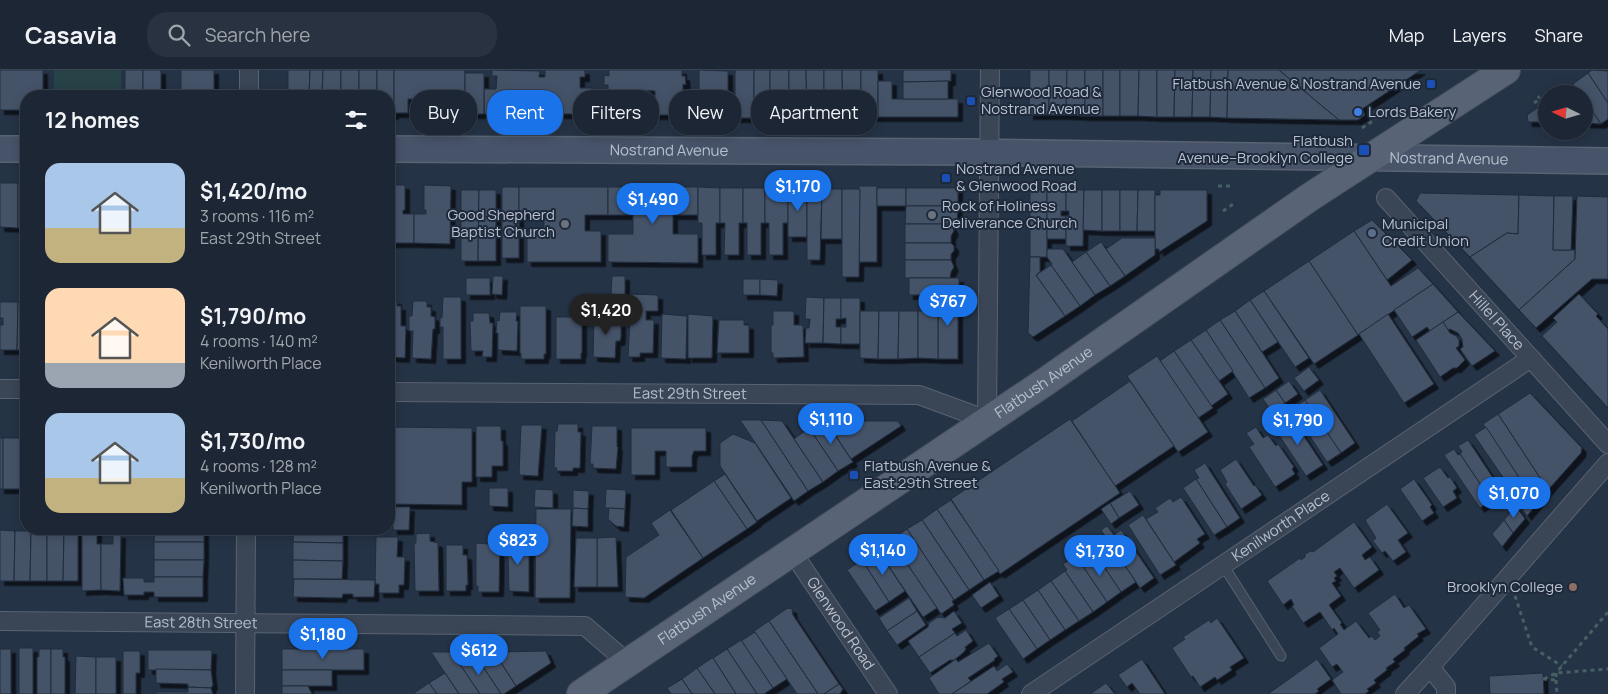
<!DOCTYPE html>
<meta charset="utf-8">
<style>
body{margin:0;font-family:Manrope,sans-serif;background:#293240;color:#f1f3f6;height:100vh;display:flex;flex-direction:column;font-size:19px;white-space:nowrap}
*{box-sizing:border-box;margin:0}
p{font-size:16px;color:#a0a5ac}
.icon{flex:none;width:28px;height:28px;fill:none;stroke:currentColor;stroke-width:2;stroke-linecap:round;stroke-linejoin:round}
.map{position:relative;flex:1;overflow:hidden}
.drawer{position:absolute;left:20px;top:20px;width:375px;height:445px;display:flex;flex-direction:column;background:#1c2634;border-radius:20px;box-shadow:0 2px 12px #0003,0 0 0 1px #3a434f}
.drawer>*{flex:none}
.top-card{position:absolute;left:410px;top:20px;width:475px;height:45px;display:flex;gap:10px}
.needle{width:32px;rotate:275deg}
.tools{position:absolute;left:1538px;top:15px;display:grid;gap:10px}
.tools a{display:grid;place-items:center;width:55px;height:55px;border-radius:50%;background:#1c2634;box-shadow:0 2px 12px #0003,0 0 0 1px #3a434f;font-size:25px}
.price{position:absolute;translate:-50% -42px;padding:0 11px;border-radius:18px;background:#1a73e8;color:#fff;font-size:16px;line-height:32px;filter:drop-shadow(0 1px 2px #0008)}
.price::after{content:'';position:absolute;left:50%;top:30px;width:15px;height:11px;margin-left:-8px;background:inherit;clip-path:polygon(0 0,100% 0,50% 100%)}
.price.current{background:#222;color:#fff}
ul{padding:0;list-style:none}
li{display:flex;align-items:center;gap:15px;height:125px;padding:0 25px}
li span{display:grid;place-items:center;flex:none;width:140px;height:100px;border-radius:15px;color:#555}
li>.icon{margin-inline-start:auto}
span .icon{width:60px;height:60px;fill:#fffc;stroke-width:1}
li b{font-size:21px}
h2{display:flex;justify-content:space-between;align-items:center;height:60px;padding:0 25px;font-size:21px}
.chip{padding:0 18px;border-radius:20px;background:#1c2634;box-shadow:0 2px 12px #0003,0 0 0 1px #3a434f;font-size:18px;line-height:45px}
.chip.current{background:#1a73e8;color:#fff}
header{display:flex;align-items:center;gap:30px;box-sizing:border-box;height:70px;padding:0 25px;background:#1c2634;border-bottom:1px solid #3a434f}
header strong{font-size:24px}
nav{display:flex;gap:28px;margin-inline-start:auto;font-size:18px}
.search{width:350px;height:45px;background:#293240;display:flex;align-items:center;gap:12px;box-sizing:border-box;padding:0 18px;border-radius:20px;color:#a0a5ac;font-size:19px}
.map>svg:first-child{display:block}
</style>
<header>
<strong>Casavia</strong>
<div class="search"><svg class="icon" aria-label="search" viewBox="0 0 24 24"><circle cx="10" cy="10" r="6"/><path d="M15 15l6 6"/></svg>Search here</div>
<nav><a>Map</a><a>Layers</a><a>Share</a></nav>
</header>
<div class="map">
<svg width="1608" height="624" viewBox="0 0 1608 624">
<defs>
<filter id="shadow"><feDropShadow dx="4.5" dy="4.5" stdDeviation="0" flood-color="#0009"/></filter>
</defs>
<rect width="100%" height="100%" fill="#253346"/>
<!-- green -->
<rect fill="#274347" x="54" y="0" width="67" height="26"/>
<!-- building -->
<g fill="#445369" stroke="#202c3d" filter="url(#shadow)">
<path d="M0 0H43V26H26V40H0Z"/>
<rect x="125" y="0" width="18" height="26"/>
<rect x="143" y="0" width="18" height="26"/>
<rect x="181" y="0" width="33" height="26"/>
<path d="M288 0H310L309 26H288Z"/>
<path d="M310 0H323L322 26H309Z"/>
<path d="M323 0H341V26H322Z"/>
<rect x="341" y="0" width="18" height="26"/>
<rect x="359" y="0" width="18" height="26"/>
<path d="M377 0H394V45H389V26H377Z"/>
<path d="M394 0H465V44L442 43V30L408 29V43H394Z"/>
<path d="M492 0 540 1 539 7H545V0H585V7H580V18H592L591 44H545V24H531V44H484V19H496L497 6H492Z"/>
<path d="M609 0H682V6H685L686 15 683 14V21H699V45H655V21L633 20V26H636V45L591 44V21H608V15H604V5L609 6Z"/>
<path d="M699 0 728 1V46L699 45Z"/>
<rect x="735" y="0" width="19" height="48"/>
<rect x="754" y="0" width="16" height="48"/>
<rect x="770" y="0" width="19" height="48"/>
<path d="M789 0H806L807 48H789Z"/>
<path d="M806 0H824V47L807 48Z"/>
<path d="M824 0H842L843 47H824Z"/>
<path d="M842 0H861V47H843Z"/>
<rect x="861" y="0" width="17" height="47"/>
<path d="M903 0H951V11L903 12Z"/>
<path d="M1030 0H1049V45H1029Z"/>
<path d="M1049 0H1067L1066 45H1049Z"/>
<path d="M1067 0H1085V46L1066 45Z"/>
<rect x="1085" y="0" width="18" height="46"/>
<rect x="1103" y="0" width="17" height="46"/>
<path d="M1120 0H1139L1138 46H1120Z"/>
<path d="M1139 0H1157V47L1138 46Z"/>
<path d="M1157 0H1175L1174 47H1157Z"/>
<path d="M1175 0H1193L1192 47H1174Z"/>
<path d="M1193 0H1211L1210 47H1192Z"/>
<path d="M1211 0H1228L1227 48 1210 47Z"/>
<path d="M1228 0H1279L1339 50 1227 48Z"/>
<path d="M1279 0H1421L1362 39 1365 45 1358 50H1339Z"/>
<path d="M1592 0 1608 1V33L1588 3Z"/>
<rect x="465" y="3" width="19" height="41"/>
<path d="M1588 3 1608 33V49L1601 54 1584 29V24H1580L1573 14Z"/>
<path d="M878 11H892V29H958V47H878Z"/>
<path d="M948 11V29H903V12Z"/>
<path d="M1573 14 1580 24H1561L1560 22Z"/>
<path d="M1584 29 1601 54 1584 53Z"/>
<path d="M1546 32V52H1528L1527 45Z"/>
<path d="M0 113H18V158L0 157Z"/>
<rect x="18" y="113" width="8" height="45"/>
<path d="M389 115H405V140H403V144H414V173H389Z"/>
<path d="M424 115 451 116 450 174 414 173V144H426V140H424Z"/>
<rect x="859" y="116" width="18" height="76"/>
<rect x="502" y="117" width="17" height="71"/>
<path d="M519 117H608V145H585V161H601V192H527V161H544V147L541 144H519Z"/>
<path d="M608 117H698V145H673V164H698V193L608 192V164H633V145H608Z"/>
<path d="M698 117 720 118V153H716V185H702V153H698Z"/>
<path d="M720 118H743V153H739V185H724L725 153H720Z"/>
<path d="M743 118H765V153H761V185H747V153H743Z"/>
<path d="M765 118H788V153H783V185H769V153H765Z"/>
<rect x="788" y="118" width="19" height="49"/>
<rect x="877" y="118" width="29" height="18"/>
<rect x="906" y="118" width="52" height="18"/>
<path d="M807 119H822L820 190H807Z"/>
<path d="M822 119H842V169H821Z"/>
<path d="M842 119H860L859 207H842Z"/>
<path d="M461 120H479L478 191H461Z"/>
<path d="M479 120H496V191H478Z"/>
<rect x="1030" y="120" width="17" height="67"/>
<path d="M1047 120H1066V141H1061V146H1066V169H1047Z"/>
<path d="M1066 120H1084L1083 176H1066V146H1069V141H1066Z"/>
<path d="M1084 120H1102V161L1083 160Z"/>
<rect x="1102" y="120" width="18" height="41"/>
<path d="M1120 120H1138L1137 161H1120Z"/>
<path d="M1138 120H1155V161H1137Z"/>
<path d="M1160 120H1207V151L1159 182V179H1155V125H1160Z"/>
<path d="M1420 123 1519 125 1518 164 1507 163 1470 187 1416 131Z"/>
<path d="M1519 125 1554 126 1553 180H1575V189L1519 240 1470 187 1507 163 1518 164Z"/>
<path d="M1554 126H1573L1571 180H1553Z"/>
<path d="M1577 126 1608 127V209H1592L1536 258 1519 240 1575 189Z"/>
<path d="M906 136H958L957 154H905Z"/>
<path d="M1372 150 1412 190 1387 210 1354 161Z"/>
<path d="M905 154H951L954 161 951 166V173H905Z"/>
<path d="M1354 161 1391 216 1418 198 1433 214 1358 265 1309 191Z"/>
<path d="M1122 168H1155V185L1125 206 1106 179Z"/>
<path d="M1101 172 1125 206 1110 216 1086 182Z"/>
<path d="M905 173H951L954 176V181L951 184V190H905Z"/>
<path d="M1047 179H1063L1095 225 1080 236 1051 195 1052 194 1047 187Z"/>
<path d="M1086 182 1110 216 1095 225 1072 192Z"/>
<path d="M1030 187H1040V202L1036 205 1065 246 1033 267 1028 263Z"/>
<path d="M905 190H951L954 197 951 202 950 208H905Z"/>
<path d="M1309 191 1358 265 1314 294 1264 221Z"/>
<path d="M1051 195 1080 236 1065 246 1036 205Z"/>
<path d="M493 206H503L502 225 492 224Z"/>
<path d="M612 206H625V225L611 224Z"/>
<rect x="466" y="208" width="24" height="17"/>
<rect x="909" y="208" width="50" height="17"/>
<rect x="743" y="209" width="17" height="16"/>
<path d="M760 209 778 210 777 226 760 225Z"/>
<path d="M1433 214 1458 242 1430 261 1427 257 1412 267 1394 240Z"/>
<path d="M1264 221 1309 288 1295 297 1250 230Z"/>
<path d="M629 224 658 225V241H646V250H654L653 283H640V287H628L630 249 636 250V240H628Z"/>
<path d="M1579 224 1598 244 1596 246 1608 259V338L1542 266 1557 252 1553 248Z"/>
<rect x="938" y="225" width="20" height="64"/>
<path d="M443 227H461V289H443V257H440V248H442Z"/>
<path d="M806 227 824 228 823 273H805L806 258H809L810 249H805Z"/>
<path d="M824 228H841V249H836V257H841V274L823 273Z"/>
<path d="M841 228H860V274H841V257H846V248L841 249Z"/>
<path d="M389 230H397V236H401V256H406L405 288 389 287Z"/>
<path d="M1250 230 1278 272 1262 282 1235 241Z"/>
<path d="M413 231H427V237H431V246L435 247V259H433L431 289 412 288 413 261H409V246H412Z"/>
<path d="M0 232H18L17 280H0V255H3V248H0Z"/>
<path d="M18 232H26V280H17Z"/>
<path d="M520 236H546V284H544V289H521V283L520 284Z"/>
<path d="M773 241H794V255H803L804 287 773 288V283H771V255H773Z"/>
<path d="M860 241H879L878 289 860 288Z"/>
<path d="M879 241H899L898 289H878Z"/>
<path d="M899 241H918V288L898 289Z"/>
<path d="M918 241H938V289L918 288Z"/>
<path d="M1235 241 1279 308 1265 318 1220 250Z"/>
<path d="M500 242H517L516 251H518L517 281 498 280V263H496L497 250 499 251Z"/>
<path d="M1458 242 1495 281 1472 296 1460 279 1463 277 1462 269 1458 263 1450 259 1448 260 1443 252Z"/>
<path d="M473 243H489L490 253H493L492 287H482L483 281H471L470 251H473Z"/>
<path d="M662 244 687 246 686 289 661 288Z"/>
<path d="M688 244 713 246 712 288H688Z"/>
<path d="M1388 244 1434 314 1404 333 1359 264Z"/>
<path d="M594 245 614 246 613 253H621V267L620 271H616L615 288 593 287Z"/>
<path d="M556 247H582V283H581V289H556Z"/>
<path d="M719 250H744V255H749V283H717Z"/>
<path d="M1220 250 1265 318 1249 328 1206 260Z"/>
<path d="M1443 252 1450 263 1456 266 1459 270V276L1456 278 1465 290 1457 298H1453L1440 307 1416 270Z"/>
<path d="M1206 260 1233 301 1219 311 1191 270Z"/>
<path d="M1191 270 1228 324 1211 336 1174 281Z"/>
<path d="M1174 281 1213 338 1198 348 1160 291Z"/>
<path d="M1157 286 1208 362 1178 382 1127 306Z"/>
<path d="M1309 297 1319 310 1304 321 1294 308Z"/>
<path d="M1130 311 1174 376 1115 416 1072 351Z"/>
<path d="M1289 311 1298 324 1285 333 1276 320Z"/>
<path d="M1276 320 1285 333 1272 342 1263 329Z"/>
<path d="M1320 320 1355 373 1341 383 1305 330Z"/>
<path d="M1530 323 1582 378 1581 383 1548 420 1498 344Z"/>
<path d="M1305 330 1341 383 1327 392 1292 339Z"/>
<path d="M1498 344 1548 420 1537 434 1483 354Z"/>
<path d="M1290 345 1323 395 1306 406 1273 356Z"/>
<path d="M824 349 853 392 838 401 809 358Z"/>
<path d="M1070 349 1120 423 1000 504 951 429Z"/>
<path d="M740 350H761L808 421 794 431Z"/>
<path d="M761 350 782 351 823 412 808 421Z"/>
<path d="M826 351H898L901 356 851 389Z"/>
<path d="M558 354H578V362H581L580 398H573V401H556L557 398H554L555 361H557Z"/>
<path d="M521 355H542L538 406 519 405Z"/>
<path d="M476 356H501V371H503V396H492V407H476Z"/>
<path d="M592 356H617V377H618L616 399 593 398V394H590Z"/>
<path d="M389 357 472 358V412H462V435L389 434Z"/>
<path d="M1256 357 1263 368 1268 365 1276 376 1278 374 1294 397 1292 399 1295 404 1275 417 1249 377 1254 374 1246 363Z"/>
<path d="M1486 357 1520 409 1509 416 1474 365Z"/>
<path d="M631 358H706V381H694L692 386V397H666V381H655V405H631Z"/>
<path d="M809 358 838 401 823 412 794 369Z"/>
<path d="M733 364 755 373 791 428 757 451 720 396V373Z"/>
<rect x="0" y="368" width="3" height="51"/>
<rect x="3" y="368" width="18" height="51"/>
<path d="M1468 370 1503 423 1491 430 1460 384 1462 382 1458 376Z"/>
<path d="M1454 379 1458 385 1460 384 1491 430 1480 438 1444 385Z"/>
<path d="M1236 389 1254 416 1255 415 1262 425 1241 439 1225 414 1227 412 1220 400Z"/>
<path d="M1205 393 1240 448 1227 457 1196 409 1199 408 1194 400Z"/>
<path d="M1440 397 1448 408 1450 407 1457 418 1453 421 1457 428 1443 437 1423 408Z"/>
<path d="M725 404 757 452 747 459 714 411Z"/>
<path d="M1196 409 1227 457 1214 465 1183 418Z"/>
<path d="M1414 409 1432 435 1430 437 1434 443 1422 451 1400 419Z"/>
<path d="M714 411 747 459 703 488 671 440Z"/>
<path d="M489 418H508V437L489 436Z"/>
<path d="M535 419 553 420V438L534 437Z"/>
<path d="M606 419 626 420 625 439 605 438Z"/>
<path d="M573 420 589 421 588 439 573 438Z"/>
<path d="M1130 421 1139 435 1119 448 1110 433Z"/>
<path d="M1528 421 1537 434 1527 446 1518 433Z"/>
<path d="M1181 427 1205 464 1197 469 1200 473 1174 492 1146 449 1158 442 1155 438 1170 428 1173 432Z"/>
<path d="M951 430 999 501 984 510 937 439Z"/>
<path d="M1110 433 1119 448 1111 454 1101 439Z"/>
<path d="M1387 434 1408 463 1398 470 1406 482 1393 491 1385 481 1382 483 1373 471 1376 468 1365 450Z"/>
<path d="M1516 436 1525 449 1513 463 1504 450Z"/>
<path d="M389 437H410L409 460H393V454H389Z"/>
<path d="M573 438 588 439V457L572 456Z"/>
<path d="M609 438 625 439 624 457 616 456 608 449Z"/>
<path d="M536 439H571L570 528H535Z"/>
<path d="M937 439 984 510 969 520 922 450Z"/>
<path d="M670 440 703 488 644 528 625 527 626 487 659 465 651 453Z"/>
<path d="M1143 445 1176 495 1160 505 1128 455Z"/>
<path d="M922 450 969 520 954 530 907 459Z"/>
<path d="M1504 450 1513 463 1502 477 1492 464Z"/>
<path d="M1354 452 1372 477 1362 485 1365 490 1370 487 1379 500 1354 518 1340 498 1334 502 1337 506 1334 508 1336 511 1332 513 1341 526 1329 535 1342 553 1340 554 1344 560 1356 551 1369 568 1372 566 1375 570 1380 566 1377 562 1380 560 1368 543 1395 524 1404 538 1409 535 1426 559 1417 564 1419 566 1404 578 1405 580 1393 589 1395 592 1386 598 1387 600 1374 610 1376 613 1367 619 1369 621 1365 624H1341L1332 610 1343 602 1337 594 1332 597 1319 578 1338 564 1334 558 1332 560 1320 542 1303 553 1292 536 1294 535 1291 529 1283 535 1267 511 1300 488 1301 490 1305 487V484L1311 481 1313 482Z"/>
<path d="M1107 456 1114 465 1121 460 1154 508 1140 518 1101 460Z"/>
<path d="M82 459H97V474H101V520L82 521Z"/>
<path d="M155 459H204V472H154Z"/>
<path d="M294 459H343V473L293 472Z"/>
<path d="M907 459 954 530 952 531 954 535 941 544 891 470Z"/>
<path d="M0 460 15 461 14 511H0Z"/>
<path d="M15 461H31L30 511H14Z"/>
<path d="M31 461H47V511H30Z"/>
<path d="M47 461H64L63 511H47Z"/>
<path d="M64 461H78V511H63Z"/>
<path d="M430 463V471L438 473 439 521H415L414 473H416V464Z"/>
<path d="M113 464H121L120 521 101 520V474H113Z"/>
<path d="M489 466H500L499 522H478V516H476V473L489 474Z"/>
<path d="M376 467H398L397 487H405L404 515H399V523H379V514H375Z"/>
<path d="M616 467 618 517H597V468Z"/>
<path d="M576 468H597V517H574Z"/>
<path d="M891 470 937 538 923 547 877 479Z"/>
<rect x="154" y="472" width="50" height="18"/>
<path d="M293 472 343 473V491L293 490Z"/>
<path d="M504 472H529V522L509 521 508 487H504Z"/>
<path d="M1109 472 1136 512 1121 522 1094 482Z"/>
<path d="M446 475H463V485H467L468 515H466V521H446Z"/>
<path d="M877 479 905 521 889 532 862 490Z"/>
<path d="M1094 482 1121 522 1107 532 1080 492Z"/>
<path d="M1071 489 1075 495 1080 492 1107 532 1093 542 1065 501 1067 500 1063 494Z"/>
<path d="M154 490H204L203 507H154Z"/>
<path d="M293 490 343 491 342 509H293Z"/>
<path d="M862 490 889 532 875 541 847 500Z"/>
<path d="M1065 501 1093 542 1079 551 1051 511Z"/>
<path d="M154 507H203V527H154V522H144V525H124L123 508H144V512H154Z"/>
<path d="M294 509 375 510 374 527H353V524H343L342 528 293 527Z"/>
<path d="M1051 511 1079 551 1065 560 1038 520Z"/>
<path d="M990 512 999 526 981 538 972 525Z"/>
<path d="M1038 520 1065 560 1050 570 1023 530Z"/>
<path d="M909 528 917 541 887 561 879 548Z"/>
<path d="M1023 530 1050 570 1037 579 1009 539Z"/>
<path d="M789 538 792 539 793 545 839 614 824 624H818L769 551 786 539Z"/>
<path d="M1009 539 1037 579 1023 589 995 548Z"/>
<path d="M917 541 926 555 897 575 887 561Z"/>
<path d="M954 541 962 553 952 559 955 563 919 587 908 571 928 557 929 553 938 547 945 548Z"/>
<path d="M1217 548 1244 588 1230 597 1232 600 1217 610 1215 607 1200 617 1193 606 1191 607 1172 578 1185 569 1183 567 1209 550 1211 553Z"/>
<path d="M769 551 818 624H797L754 561Z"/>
<path d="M966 560 973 571 965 577 966 579 963 583 954 590H950L930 603 919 587 955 563 957 566Z"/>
<path d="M755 562 787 609 773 618 741 571Z"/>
<path d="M741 570 773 618 764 624H757L727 579Z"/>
<path d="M989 573 998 586 994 589 995 590 968 608 971 611 952 624H939L929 608 956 589 958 592Z"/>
<rect x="19" y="578" width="14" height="46"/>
<rect x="0" y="579" width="11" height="45"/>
<path d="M39 579H51V624H37V587H39Z"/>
<path d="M51 579H63V587H65V624H51Z"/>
<rect x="282" y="579" width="82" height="21"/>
<path d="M727 579 757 624H736L713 588Z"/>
<path d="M148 580H212L211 600H148Z"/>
<path d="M123 581H140V603H136V624H123Z"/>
<path d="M546 581 551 593 516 616 494 582Z"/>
<path d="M431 582H452L480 624H459Z"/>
<path d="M477 582H494L516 616 504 624H501L474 583Z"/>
<path d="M474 583 501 624H480L459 593Z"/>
<path d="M76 586 96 587V624H75Z"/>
<rect x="96" y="587" width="20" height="37"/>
<path d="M712 588H713L736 624H715L697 598Z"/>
<path d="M1142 589 1165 624H1140L1132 613 1127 617 1118 605Z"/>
<path d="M1317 589 1331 609 1317 619 1319 621 1315 624H1268Z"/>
<path d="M1007 594 1013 602 1002 609 1004 612 987 624H952L994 596 997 601Z"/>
<path d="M697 598 715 624H692L682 609Z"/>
<path d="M156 599 211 600 213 615 211 618 188 617V614L156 613Z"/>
<rect x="282" y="600" width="50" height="16"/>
<path d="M445 603 459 624H437L429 613Z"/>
<path d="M1543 603 1544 624H1490L1489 606Z"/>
<path d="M682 609 692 624H671L667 618Z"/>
<path d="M429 613 437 624H414V623Z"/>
<path d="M1106 613 1115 624H1090Z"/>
<path d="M839 614 843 619 840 624H824Z"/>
<path d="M282 616H308L312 624H282Z"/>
<path d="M188 617 211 618 213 624H156V622H188Z"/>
</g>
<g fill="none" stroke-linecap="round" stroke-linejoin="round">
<defs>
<path id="lane" d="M1223 495 1281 586"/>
<g id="street">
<path d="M249 26V0"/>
<path id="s1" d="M1386 128 1608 374"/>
<path d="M0 319H26"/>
<path id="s2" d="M389 322 919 325 987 350 990 0"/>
<path id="s3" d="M793 483 888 624"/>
<path id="s4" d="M0 551 585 556 628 593"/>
<path d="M1430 597 1446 617V624"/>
<path d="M245 624 246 459"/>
<path id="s5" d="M1031 624 1531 288"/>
<path d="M1405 624 1430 597 1608 393"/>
</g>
<g id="secondary">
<path d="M0 79H26"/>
<path id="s6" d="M389 79 969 82 1608 91"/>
</g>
<g id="primary">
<path id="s7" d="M581 624 1045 312 1310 127 1506 0"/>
</g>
</defs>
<!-- lane casing -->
<use href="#lane" stroke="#586373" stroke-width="11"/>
<!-- street casing -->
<use href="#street" stroke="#586373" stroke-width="20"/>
<!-- secondary casing -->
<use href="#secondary" stroke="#586373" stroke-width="28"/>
<!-- primary casing -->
<use href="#primary" stroke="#434e5f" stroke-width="30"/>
<!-- path -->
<g stroke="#466063" stroke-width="3" stroke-dasharray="4 4" stroke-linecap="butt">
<path d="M1406 20 1411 16 1415 21"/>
<path d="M1534 33 1540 29 1538 26"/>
<path d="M1362 58 1376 49"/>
<path d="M1218 116H1234"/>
<path d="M1223 141 1236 132"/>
<path d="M1515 526 1532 577 1562 596"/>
<path d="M1543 609 1556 610V603L1608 542"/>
<path d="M1544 609 1556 603 1608 599"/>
<path d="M1556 610 1557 624"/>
</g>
<!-- lane -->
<use href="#lane" stroke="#3a4555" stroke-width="9"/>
<!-- street -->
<use href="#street" stroke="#3a4555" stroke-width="18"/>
<!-- secondary -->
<use href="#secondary" stroke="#475369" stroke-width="25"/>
<!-- primary -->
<use href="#primary" stroke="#586475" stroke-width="28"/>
</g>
<!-- markers -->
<g fill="#1a4fb4" stroke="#1e2a3b" stroke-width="2">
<rect x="1426" y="9" width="10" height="10" rx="2.5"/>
<rect x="966" y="26" width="10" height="10" rx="2.5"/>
<rect x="1358" y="74" width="12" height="12" rx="2.5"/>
<rect x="941" y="103" width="10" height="10" rx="2.5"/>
<rect x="849" y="400" width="10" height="10" rx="2.5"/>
</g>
<circle fill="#3f7fe0" stroke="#1e2a3b" stroke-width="2" cx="1358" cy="42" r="5"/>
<g fill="#6b7280" stroke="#1e2a3b" stroke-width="2">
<circle cx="932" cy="145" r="5"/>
<circle cx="565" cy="154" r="5"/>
</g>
<circle fill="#5c6f8a" stroke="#1e2a3b" stroke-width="2" cx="1372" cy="163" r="5"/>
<circle fill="#8d6e63" stroke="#1e2a3b" stroke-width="2" cx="1573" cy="517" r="5"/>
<g text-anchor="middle" stroke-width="4" stroke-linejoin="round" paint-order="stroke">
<!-- poi labels -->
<g font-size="15" fill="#b8c0cf" stroke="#1e2a3b" text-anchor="start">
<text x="1421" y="19" text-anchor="end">Flatbush Avenue &amp; Nostrand Avenue</text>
<text x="981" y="27">Glenwood Road &amp;<tspan x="981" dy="17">Nostrand Avenue</tspan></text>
<text x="1368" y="47">Lords Bakery</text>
<text x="1353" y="76" text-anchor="end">Flatbush<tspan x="1353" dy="17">Avenue–Brooklyn College</tspan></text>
<text x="956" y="104">Nostrand Avenue<tspan x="956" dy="17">&amp; Glenwood Road</tspan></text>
<text x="942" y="141">Rock of Holiness<tspan x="942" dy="17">Deliverance Church</tspan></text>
<text x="555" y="150" text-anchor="end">Good Shepherd<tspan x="555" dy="17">Baptist Church</tspan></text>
<text x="1382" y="159">Municipal<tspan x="1382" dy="17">Credit Union</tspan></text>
<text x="864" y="401">Flatbush Avenue &amp;<tspan x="864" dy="17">East 29th Street</tspan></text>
<text x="1563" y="522" text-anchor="end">Brooklyn College</text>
</g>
<!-- street labels -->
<g font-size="15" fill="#b8c0cf" stroke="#1e2a3b">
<text dy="5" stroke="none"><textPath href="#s6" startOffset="280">Nostrand Avenue</textPath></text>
<text dy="5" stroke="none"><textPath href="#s6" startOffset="1060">Nostrand Avenue</textPath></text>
<text dy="5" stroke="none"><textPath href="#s1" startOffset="165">Hillel Place</textPath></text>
<text dy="5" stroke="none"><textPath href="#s7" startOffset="558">Flatbush Avenue</textPath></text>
<text dy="5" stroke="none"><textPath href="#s2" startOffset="301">East 29th Street</textPath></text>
<text dy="5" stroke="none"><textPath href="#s5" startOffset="301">Kenilworth Place</textPath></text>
<text dy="5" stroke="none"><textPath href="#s7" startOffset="152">Flatbush Avenue</textPath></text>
<text dy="5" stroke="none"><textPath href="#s4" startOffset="201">East 28th Street</textPath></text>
<text dy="5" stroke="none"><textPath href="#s3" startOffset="85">Glenwood Road</textPath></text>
</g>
</g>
</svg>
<div class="tools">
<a><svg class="needle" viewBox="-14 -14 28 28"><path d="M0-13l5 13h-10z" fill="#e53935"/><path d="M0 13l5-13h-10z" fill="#a0a5ac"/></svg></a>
</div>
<b class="price" style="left:798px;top:142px">$1,170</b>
<b class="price" style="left:653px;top:155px">$1,490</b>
<b class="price" style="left:948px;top:257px">$767</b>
<b class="price current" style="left:606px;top:266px">$1,420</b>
<b class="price" style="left:831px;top:375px">$1,110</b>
<b class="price" style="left:1298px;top:376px">$1,790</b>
<b class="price" style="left:1514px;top:449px">$1,070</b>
<b class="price" style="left:518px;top:496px">$823</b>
<b class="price" style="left:883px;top:506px">$1,140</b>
<b class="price" style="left:1100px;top:507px">$1,730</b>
<b class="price" style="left:323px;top:590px">$1,180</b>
<b class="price" style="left:479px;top:606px">$612</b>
<div class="top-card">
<a class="chip">Buy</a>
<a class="chip current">Rent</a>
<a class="chip">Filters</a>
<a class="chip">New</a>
<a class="chip">Apartment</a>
</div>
<section class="drawer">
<h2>12 homes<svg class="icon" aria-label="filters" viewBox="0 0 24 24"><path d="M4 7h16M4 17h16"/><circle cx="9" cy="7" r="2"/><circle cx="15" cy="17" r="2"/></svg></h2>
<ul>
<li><span style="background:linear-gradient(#a9c7e8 65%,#c2b280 0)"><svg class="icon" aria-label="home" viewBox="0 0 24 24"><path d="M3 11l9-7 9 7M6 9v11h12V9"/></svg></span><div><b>$1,420/mo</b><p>3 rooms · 116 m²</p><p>East 29th Street</p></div></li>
<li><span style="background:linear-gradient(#ffd9b3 75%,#9aa5b1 0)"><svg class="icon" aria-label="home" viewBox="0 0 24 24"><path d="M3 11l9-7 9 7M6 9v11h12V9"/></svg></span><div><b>$1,790/mo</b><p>4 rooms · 140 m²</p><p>Kenilworth Place</p></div></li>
<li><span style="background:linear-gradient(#a9c7e8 65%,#c2b280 0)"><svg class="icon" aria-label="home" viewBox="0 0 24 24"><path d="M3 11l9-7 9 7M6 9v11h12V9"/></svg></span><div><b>$1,730/mo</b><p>4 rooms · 128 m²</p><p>Kenilworth Place</p></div></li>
</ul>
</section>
</div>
